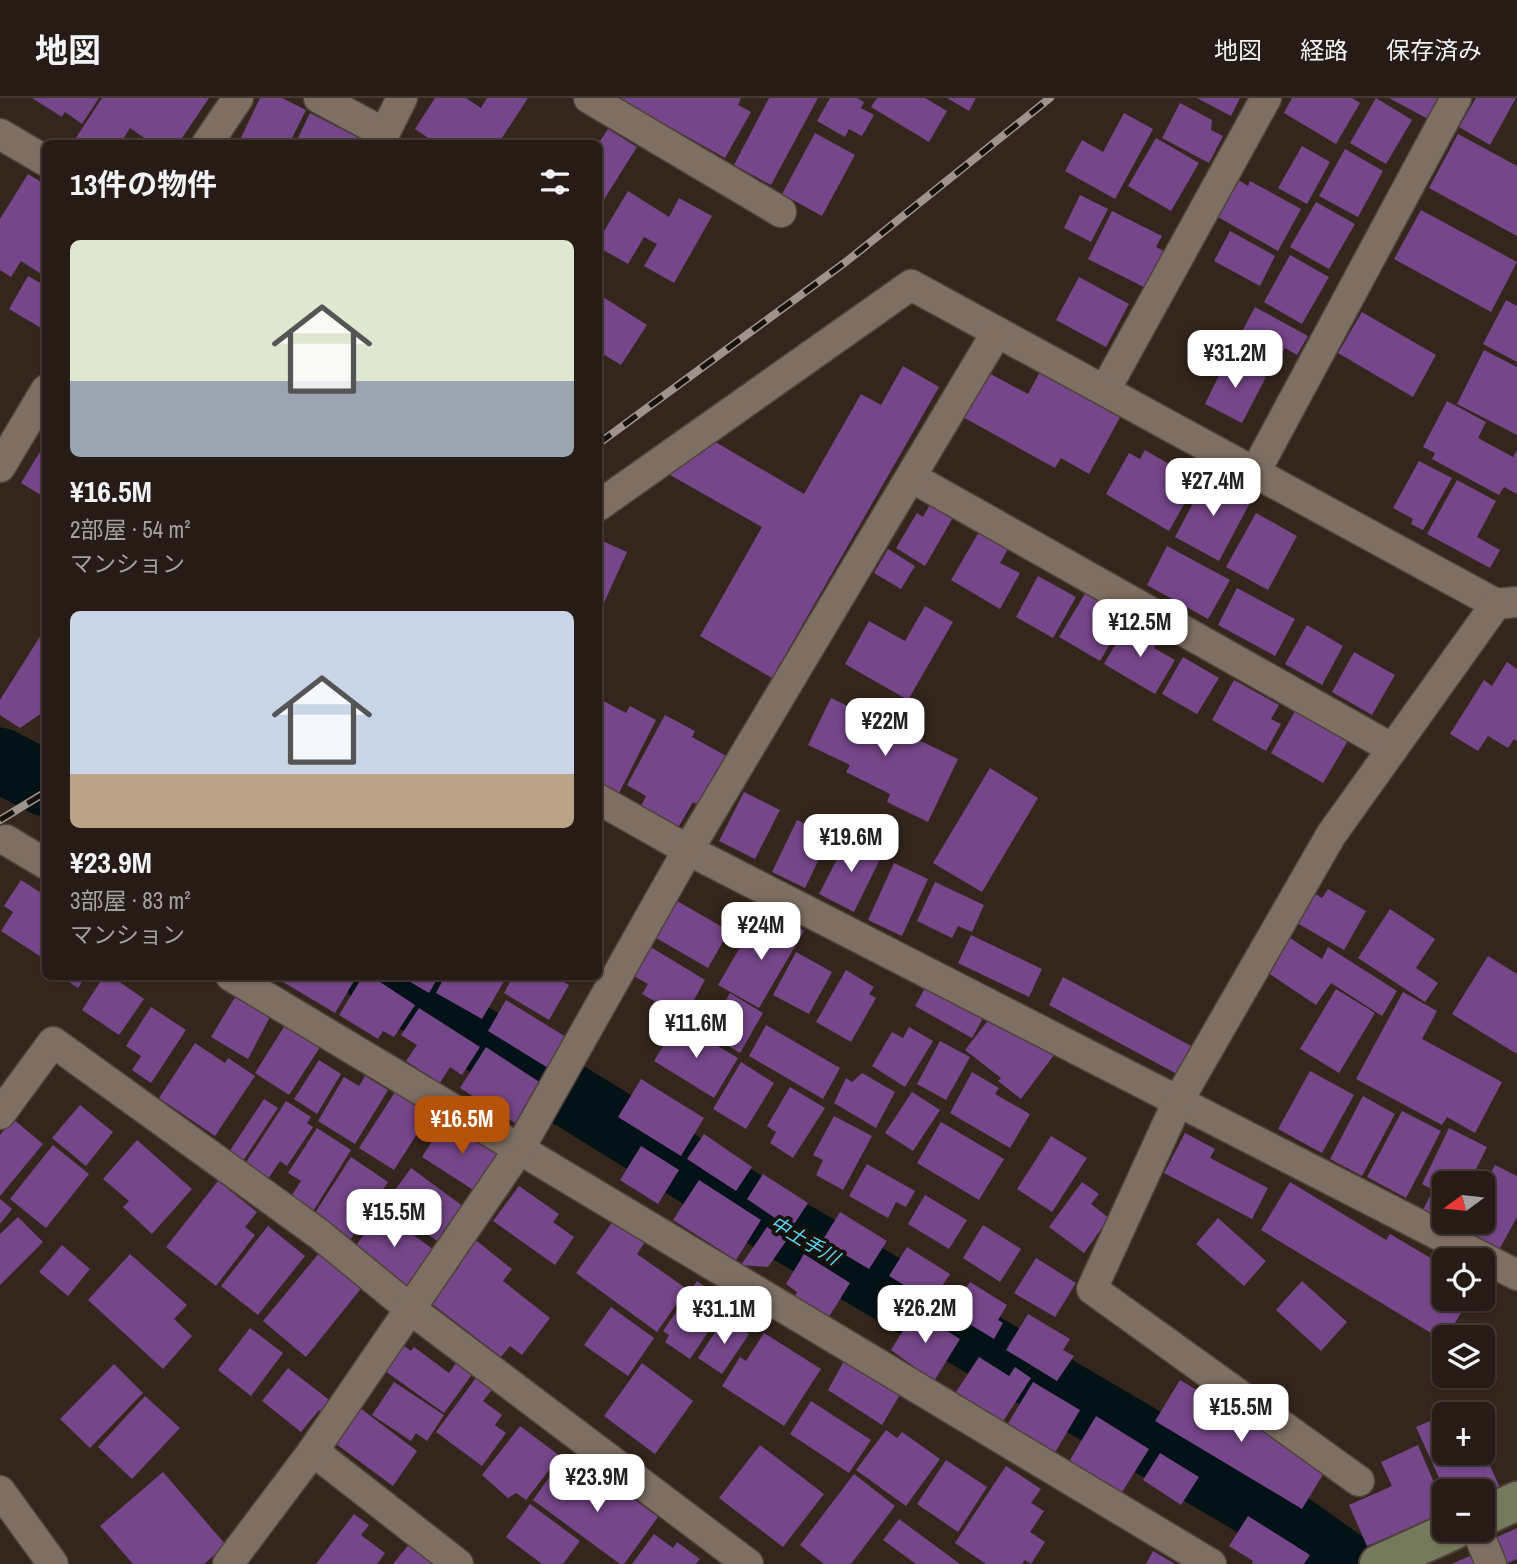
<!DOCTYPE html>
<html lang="ja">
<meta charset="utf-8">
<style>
body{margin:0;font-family:"Archivo Narrow","Noto Sans JP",sans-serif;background:#2f251e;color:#f1f3f6;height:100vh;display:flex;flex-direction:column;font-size:26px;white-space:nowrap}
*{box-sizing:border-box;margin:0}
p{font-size:23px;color:#a4a1a0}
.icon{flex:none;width:38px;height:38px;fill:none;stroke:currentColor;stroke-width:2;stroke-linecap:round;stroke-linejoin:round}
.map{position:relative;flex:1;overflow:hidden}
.sheet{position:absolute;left:42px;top:42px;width:560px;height:840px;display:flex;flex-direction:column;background:#271c15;border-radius:10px;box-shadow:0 2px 5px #0004,0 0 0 2px #433a34}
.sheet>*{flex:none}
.needle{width:46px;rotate:255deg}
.buttons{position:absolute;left:1432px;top:1073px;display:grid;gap:14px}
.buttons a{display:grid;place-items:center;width:63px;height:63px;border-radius:10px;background:#271c15;box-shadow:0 2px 5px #0004,0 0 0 2px #433a34;font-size:35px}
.price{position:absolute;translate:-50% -60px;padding:0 16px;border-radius:14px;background:#fff;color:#222;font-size:23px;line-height:46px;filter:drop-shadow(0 2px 4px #0008)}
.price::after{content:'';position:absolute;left:50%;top:42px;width:21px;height:16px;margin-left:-10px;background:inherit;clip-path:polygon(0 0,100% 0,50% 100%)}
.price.selected{background:#b45309;color:#fff}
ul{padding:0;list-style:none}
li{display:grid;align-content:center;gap:14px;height:371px;padding:0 28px}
li span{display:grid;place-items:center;height:217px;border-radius:10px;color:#555}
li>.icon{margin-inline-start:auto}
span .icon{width:126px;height:126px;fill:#fffc;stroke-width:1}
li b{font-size:30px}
h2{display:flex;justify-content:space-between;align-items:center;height:84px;padding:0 28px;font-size:30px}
header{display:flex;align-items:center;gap:42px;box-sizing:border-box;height:98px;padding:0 35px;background:#271c15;border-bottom:2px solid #433a34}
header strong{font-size:33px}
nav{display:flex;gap:38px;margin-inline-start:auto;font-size:24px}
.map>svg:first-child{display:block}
</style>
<header>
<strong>地図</strong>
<nav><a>地図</a><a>経路</a><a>保存済み</a></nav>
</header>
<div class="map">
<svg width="1517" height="1466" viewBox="0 0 1517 1466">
<rect width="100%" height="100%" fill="#34261c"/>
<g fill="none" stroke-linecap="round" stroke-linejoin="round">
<!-- river -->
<g stroke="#031216" stroke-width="65">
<path d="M0 662 46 686"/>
<path d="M376 878 791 1134 1296 1431 1345 1466"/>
</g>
</g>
<!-- building -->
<g fill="#76468a">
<path d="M32 0H99L82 26 65 14 62 19Z"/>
<path d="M102 0H209L178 46H153L130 30 120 46H72Z"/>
<path d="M260 0H282L306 12 289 46H238Z"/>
<path d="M435 0H466L481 10 487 0H528L498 46H437L415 31Z"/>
<path d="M618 0H741L738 7 751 14 725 60Z"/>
<path d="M769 0H818L771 87 734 67Z"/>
<path d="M830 0H857L864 4 861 10 874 17 862 38 849 31 845 39 817 23Z"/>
<path d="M877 0H925L947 13 929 44 871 9Z"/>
<path d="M947 0H976L969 13Z"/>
<path d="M1197 0H1240L1231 18Z"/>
<path d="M1292 0H1352L1360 5 1336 46 1284 15Z"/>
<path d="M1376 0 1412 22 1386 66 1350 45Z"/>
<path d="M1389 0H1439L1428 21Z"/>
<path d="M1476 0H1516L1490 47 1459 29Z"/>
<path d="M1180 5 1212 22 1211 32 1223 38 1209 65 1162 40Z"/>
<path d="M310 15 363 42 361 46H295Z"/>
<path d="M1124 15 1153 31 1115 101 1065 73 1082 42 1103 54Z"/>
<path d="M608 31 637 49 598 111V46Z"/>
<path d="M815 35 855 57 822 118 782 96Z"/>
<path d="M1458 36 1517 68V138L1429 90Z"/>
<path d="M1156 40 1199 65 1171 113 1128 88Z"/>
<path d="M1302 48 1330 64 1307 106 1278 90Z"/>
<path d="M1345 51 1383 73 1358 119 1319 98Z"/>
<path d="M28 76 46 87V179L21 163 11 179 0 172V121Z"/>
<path d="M1237 81 1248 88 1250 83 1301 111 1278 153 1216 118Z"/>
<path d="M628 93 669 119 679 100 712 118 674 185 644 168 657 146 644 139 628 166 598 149V143Z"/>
<path d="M1080 97 1108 111 1091 144 1064 130Z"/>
<path d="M1316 104 1355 126 1329 171 1290 149Z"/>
<path d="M1421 112 1517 164 1491 214 1394 161Z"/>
<path d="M1112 113 1162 138 1156 149 1168 155 1150 192 1088 161Z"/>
<path d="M1230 133 1275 158 1260 188 1214 163Z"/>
<path d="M1290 157 1329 179 1302 226 1264 204Z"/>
<path d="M28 178 46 188V233L9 211Z"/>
<path d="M1079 179 1129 206 1106 249 1056 222Z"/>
<path d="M603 199 647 227 621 267 598 253V207Z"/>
<path d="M1506 202 1517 208V264L1483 246Z"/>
<path d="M1255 209 1308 238 1297 257 1285 250 1270 277 1230 256Z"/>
<path d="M1362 214 1436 257 1413 299 1338 255Z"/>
<path d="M1484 252 1517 269V337L1457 306Z"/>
<path d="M1228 259 1266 279 1242 325 1205 306Z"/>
<path d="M903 268 939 289 772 580 700 538 762 429 670 377 712 342 804 396 861 296 881 307Z"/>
<path d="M1043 268 1124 312 1089 376 1061 360 1055 370 961 318 985 273 1028 296Z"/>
<path d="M1447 303 1486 324 1478 340 1513 359 1517 352V396L1504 389 1499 397 1432 361 1435 355 1423 349Z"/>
<path d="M46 344V400L21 385Z"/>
<path d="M1145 352 1179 372 1173 382 1192 392 1169 433 1106 396 1129 355 1140 361Z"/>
<path d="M1419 363 1452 380 1423 432 1411 426 1413 421 1393 410Z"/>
<path d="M1208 377 1252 401 1219 463 1175 439Z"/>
<path d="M1457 382 1496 403 1477 439 1500 452 1490 470 1427 436Z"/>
<path d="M932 403 955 416 925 468 896 450 917 415 923 419Z"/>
<path d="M1256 415 1297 438 1268 492 1226 469Z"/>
<path d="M980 432 1009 449 1000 465 1020 475 1000 511 951 482Z"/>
<path d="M598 441 627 454 598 518Z"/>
<path d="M1167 448 1230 482 1208 521 1147 487Z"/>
<path d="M888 451 915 468 901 491 874 475Z"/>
<path d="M1038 478 1076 499 1053 540 1016 519Z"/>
<path d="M1237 490 1295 521 1275 558 1218 527Z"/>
<path d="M1086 494 1126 519 1100 563 1059 539Z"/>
<path d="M925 508 953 524 908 602 845 566 869 523 905 543Z"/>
<path d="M1128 525 1158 543 1154 550 1175 562 1155 596 1104 566Z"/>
<path d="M1307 527 1343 548 1322 587 1285 566Z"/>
<path d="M46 529V612L20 630 0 617V602Z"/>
<path d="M1354 554 1395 577 1372 617 1332 594Z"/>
<path d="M1183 559 1219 580 1197 616 1162 596Z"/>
<path d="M1507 564 1517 571V643L1514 641 1508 650 1488 638 1478 653 1450 636 1484 582 1492 588Z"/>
<path d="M1234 582 1279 607 1271 621 1281 626 1266 653 1212 622Z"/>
<path d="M598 600 626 615 630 608 656 622 618 697 598 687Z"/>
<path d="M831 600 958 661 928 724 887 704 890 696 846 674 850 667 808 647Z"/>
<path d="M1297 610 1349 641 1323 685 1271 655Z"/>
<path d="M665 617 695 633 692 639 728 659 700 709 693 704 678 730 640 710 646 698 627 687Z"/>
<path d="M990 670 1038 700 982 794 933 765Z"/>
<path d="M744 694 780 712 755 761 719 743Z"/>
<path d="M797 722 830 738 805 790 772 774Z"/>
<path d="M849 738 883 755 854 814 819 796Z"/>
<path d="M894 765 928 781 902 838 868 822Z"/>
<path d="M21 782 46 798V862L1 833 13 814 4 808Z"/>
<path d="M935 784 984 807 972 834 958 828 952 840 917 823Z"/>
<path d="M1328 791 1366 813 1344 852 1297 825 1314 795 1322 800Z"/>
<path d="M672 800 729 833 708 870 651 837Z"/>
<path d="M1390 811 1435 841 1416 870 1438 885 1425 904 1358 860Z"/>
<path d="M776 817 804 833 759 910 718 887 749 834 762 841Z"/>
<path d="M971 837 1042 871 1029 899 958 865Z"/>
<path d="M1287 838 1322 861 1328 849 1397 893 1382 918 1331 885 1316 907 1265 873Z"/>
<path d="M649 848 705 882 684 920 642 896 648 886 632 877Z"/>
<path d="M796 854 832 874 809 916 773 897Z"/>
<path d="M1488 858 1517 876V956L1452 916Z"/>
<path d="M846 872 874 889 869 896 876 900 851 944 816 924Z"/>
<path d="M60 878H86L78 890Z"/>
<path d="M104 878H111L144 901 119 937 82 912Z"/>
<path d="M286 878H357L335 915 283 884Z"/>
<path d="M363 878H371L415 907 394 939 383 933 378 941 339 917Z"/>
<path d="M400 878H439L429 895Z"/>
<path d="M445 878H507L482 921 436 895Z"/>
<path d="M513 878H554L569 887 549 922 504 895Z"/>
<path d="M1063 879 1191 948 1177 976 1049 907Z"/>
<path d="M930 881 987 913 972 940 915 908Z"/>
<path d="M1336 891 1375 915 1339 975 1300 951Z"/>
<path d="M1403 894 1437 913 1422 941 1502 984 1475 1035 1447 1019 1442 1027 1356 981Z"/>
<path d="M730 895 763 915 740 955 707 935Z"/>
<path d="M237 896 271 917 248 961 211 939Z"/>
<path d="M506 902 566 939 548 970 488 933Z"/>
<path d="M151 909 186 932 151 985 132 972 141 958 126 948Z"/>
<path d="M419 910 480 949 462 977 450 969 440 985 406 963 417 947 401 937Z"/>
<path d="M996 912 1054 957 1021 1001 998 983 1001 980 965 952Z"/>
<path d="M287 924 322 946 289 997 255 975Z"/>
<path d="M678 924 738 960 714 1000 654 963Z"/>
<path d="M766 927 840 970 823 1001 749 958Z"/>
<path d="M909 929 933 943 905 989 872 968 892 934 903 940Z"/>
<path d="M940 943 970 959 946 1002 917 986Z"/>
<path d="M195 945 225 965 228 960 255 978 215 1038 159 1000Z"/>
<path d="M486 949 544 987 518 1027 460 990Z"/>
<path d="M319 962 341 976 317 1016 294 1001Z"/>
<path d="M741 964 774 985 746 1031 713 1011Z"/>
<path d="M1310 973 1354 997 1322 1055 1278 1031Z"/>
<path d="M972 974 999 990 995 996 1030 1016 1010 1050 950 1015Z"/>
<path d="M862 975 895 994 876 1030 834 1005 846 980 852 984Z"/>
<path d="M365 978 388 992 355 1046 318 1023 344 979 359 988Z"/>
<path d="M641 981 704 1020 681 1058 618 1019Z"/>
<path d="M790 989 825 1010 793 1060 770 1045 776 1034 767 1028Z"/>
<path d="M395 994 429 1017 394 1072 359 1050Z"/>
<path d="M912 994 940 1012 913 1053 885 1035Z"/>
<path d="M1363 998 1395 1016 1362 1078 1330 1061Z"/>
<path d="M264 1001 278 1010 243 1063 229 1054Z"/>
<path d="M286 1003 311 1019 307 1025 313 1029 287 1068 280 1063 268 1081 245 1066Z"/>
<path d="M80 1007 113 1034 86 1068 52 1040Z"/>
<path d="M1402 1013 1441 1033 1406 1100 1367 1079Z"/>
<path d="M834 1018 872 1038 843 1092 816 1077 823 1062 813 1057Z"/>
<path d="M13 1021 43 1046 0 1098V1037Z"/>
<path d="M446 1021 502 1056 478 1095 422 1059Z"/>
<path d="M941 1024 1004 1061 979 1102 917 1065Z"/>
<path d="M317 1030 351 1052 312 1115 290 1100 301 1083 288 1075Z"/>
<path d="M1449 1030 1487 1049 1469 1085H1444V1124H1450L1449 1127 1422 1114 1433 1092 1422 1086Z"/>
<path d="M1185 1035 1215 1051 1210 1060 1268 1090 1252 1121 1164 1075Z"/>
<path d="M704 1036 752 1069 736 1093 687 1061Z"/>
<path d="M1051 1038 1087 1060 1052 1114 1017 1091Z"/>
<path d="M137 1042 192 1091 152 1136 123 1109 129 1103 103 1081Z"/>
<path d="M53 1047 89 1076 46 1130 10 1101Z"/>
<path d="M641 1048 679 1072 658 1106 620 1082Z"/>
<path d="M351 1059 388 1084 350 1142 313 1118Z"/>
<path d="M867 1066 915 1093 906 1109 896 1104 888 1120 849 1098Z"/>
<path d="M1495 1067 1517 1078V1119L1499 1152 1461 1131 1465 1124H1482V1091Z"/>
<path d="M411 1070 464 1109 440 1145 385 1106Z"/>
<path d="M763 1076 808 1105 791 1131 747 1101Z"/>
<path d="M699 1082 761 1122 736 1162 673 1122Z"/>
<path d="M218 1083 257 1114 245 1129 255 1137 216 1188 166 1149Z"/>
<path d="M1082 1084 1099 1096 1091 1106 1109 1120 1084 1155 1049 1129Z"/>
<path d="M1290 1084 1386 1142 1390 1136 1444 1168V1200H1470L1444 1243 1261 1132Z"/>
<path d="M519 1088 559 1116 553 1124 574 1139 555 1167 493 1123Z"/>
<path d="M925 1097 967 1122 949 1151 908 1126Z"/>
<path d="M0 1101 12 1111 0 1126Z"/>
<path d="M381 1113 434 1152 407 1189 354 1150Z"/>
<path d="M840 1114 887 1143 869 1171 822 1143Z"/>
<path d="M18 1119 43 1144 0 1187V1136Z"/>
<path d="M616 1119 647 1141 637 1156 687 1191 657 1234 576 1175Z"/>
<path d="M1218 1120 1266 1163 1244 1188 1196 1146Z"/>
<path d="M983 1127 1021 1151 1000 1184 963 1160Z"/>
<path d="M268 1128 305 1158 258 1217 221 1188Z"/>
<path d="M767 1129 787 1142 768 1169 741 1167Z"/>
<path d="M473 1140 512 1171 503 1183 550 1220 522 1257 510 1248 501 1259 431 1205 459 1169 454 1165Z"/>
<path d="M62 1147 90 1171 68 1198 39 1174Z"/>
<path d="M325 1148 367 1183 306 1259 263 1223Z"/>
<path d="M907 1149 950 1176 932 1204 889 1178Z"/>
<path d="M130 1156 187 1207 174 1221 192 1238 163 1271 88 1202Z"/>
<path d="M804 1156 850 1185 827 1222 794 1200 797 1194 786 1186Z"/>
<path d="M1036 1160 1076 1185 1055 1219 1014 1195Z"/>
<path d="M697 1183 722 1201 718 1205 725 1209 690 1261 665 1244 669 1237 663 1233Z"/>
<path d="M1302 1183 1347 1224 1321 1253 1276 1212Z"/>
<path d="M970 1184 1007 1207 998 1222 1003 1225 994 1241 951 1215Z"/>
<path d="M611 1209 654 1240 628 1278 584 1247Z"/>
<path d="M915 1213 960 1241 934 1283 891 1252Z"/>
<path d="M1028 1216 1070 1241 1063 1252 1074 1258 1057 1283 1006 1252Z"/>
<path d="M725 1219 749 1236 722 1276 698 1260Z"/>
<path d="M250 1230 283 1255 251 1298 218 1272Z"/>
<path d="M764 1235 821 1271 784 1328 722 1288 740 1259 746 1263Z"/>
<path d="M396 1242 411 1253 414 1249 449 1275 460 1259 476 1271 444 1315 378 1268Z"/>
<path d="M979 1259 1009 1278 1015 1269 1031 1280 1002 1325 956 1294Z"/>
<path d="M845 1261 901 1295 882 1327 828 1292Z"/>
<path d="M642 1265 693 1303 655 1356 604 1318Z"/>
<path d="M114 1266 143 1295 90 1350 60 1321Z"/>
<path d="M288 1270 332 1304 323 1315 319 1312 301 1334 262 1303Z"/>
<path d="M478 1277 494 1289 483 1303 502 1317 495 1327 506 1335 482 1368 436 1334Z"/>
<path d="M1180 1282 1327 1370 1302 1411 1155 1323Z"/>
<path d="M394 1284 444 1317 427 1343 416 1335 411 1343 372 1317Z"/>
<path d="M1033 1284 1080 1312 1053 1358 1006 1329Z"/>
<path d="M145 1298 180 1330 132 1381 98 1349Z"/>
<path d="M811 1303 871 1342 849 1375 790 1336Z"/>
<path d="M1462 1308 1466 1316H1445Z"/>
<path d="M360 1310 417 1353 393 1388 336 1346Z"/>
<path d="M1444 1317V1354H1484L1500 1390 1482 1398V1393H1445L1416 1329Z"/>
<path d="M1096 1318 1149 1351 1119 1399 1067 1367Z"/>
<path d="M520 1328 560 1358 526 1402 516 1395 508 1400 482 1377Z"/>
<path d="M886 1332 897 1340 902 1334 940 1361 906 1408 856 1372Z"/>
<path d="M760 1347 824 1396 783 1449 719 1400Z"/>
<path d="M1418 1347 1444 1408V1415L1367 1448 1349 1407 1392 1388 1381 1364Z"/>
<path d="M1160 1355 1199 1379 1181 1407 1143 1382Z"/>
<path d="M946 1362 987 1389 958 1434 917 1406Z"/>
<path d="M561 1363 579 1375 571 1386 598 1406 613 1386 658 1419 624 1466H620L533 1402Z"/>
<path d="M1006 1368 1041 1391 1031 1405 1044 1413 1030 1434 1045 1444 1031 1466 1025 1462 1022 1466H986L955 1445Z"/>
<path d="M163 1374 226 1447 204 1466H133L100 1428Z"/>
<path d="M854 1376 895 1408 851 1466H824L800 1447Z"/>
<path d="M530 1406 580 1443 563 1466H542L506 1439Z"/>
<path d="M354 1416 369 1427 361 1437 385 1455 377 1466H316Z"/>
<path d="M1248 1418 1310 1457 1304 1466H1252L1253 1463 1229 1448Z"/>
<path d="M899 1421 960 1466H916L883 1442Z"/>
<path d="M1517 1430V1461L1506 1466 1495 1440Z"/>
<path d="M654 1436 673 1450 677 1444 700 1461 696 1466H632Z"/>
<path d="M414 1440 441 1466H393Z"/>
<path d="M1153 1453 1175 1466H1146Z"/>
<path d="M1470 1458 1474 1466H1451Z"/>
</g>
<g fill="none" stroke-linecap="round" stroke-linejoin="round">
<defs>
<g id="street">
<path d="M319 0 384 35"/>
<path d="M589 0 781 114"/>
<path d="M0 36 46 63"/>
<path d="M207 46 238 0"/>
<path d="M379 46 402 0"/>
<path d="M1105 292 1266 0"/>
<path d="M0 369 46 292"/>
<path d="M1255 374 1456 0"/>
<path d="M911 379 1393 651"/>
<path d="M598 408 911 187 1496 506 1517 504"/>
<path d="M598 701 688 752 1517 1177"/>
<path d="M6 742 46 766"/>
<path d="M231 878 1211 1466"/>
<path d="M0 1016 53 944 319 1136 409 1210 748 1466"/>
<path d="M313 1353 458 1466"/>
<path d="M1359 1383 1092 1191 1178 1003 1331 737 1496 506"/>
<path d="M0 1393 53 1466"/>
<path d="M1477 1432 1491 1466"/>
<path d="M228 1466 313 1353 518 1053 688 752 997 234"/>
</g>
<g id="secondary">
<path d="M1482 1419 1517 1403"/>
<path d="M1379 1466 1454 1432"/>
</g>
</defs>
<!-- street casing -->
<use href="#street" stroke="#4e423a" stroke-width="33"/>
<!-- secondary casing -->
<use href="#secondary" stroke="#4e423a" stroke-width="42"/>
<!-- street -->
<use href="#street" stroke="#7f6f63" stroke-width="30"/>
<!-- secondary -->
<use href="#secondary" stroke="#767a5c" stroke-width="38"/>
<defs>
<g id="rail">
<path d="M598 346 847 163 1050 0"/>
<path d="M0 722 46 694"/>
</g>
</defs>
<!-- rail casing -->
<use href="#rail" stroke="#9f948c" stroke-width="8"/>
<!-- rail -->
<use href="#rail" stroke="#17110c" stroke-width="5" stroke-dasharray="16" stroke-linecap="butt"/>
</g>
<g text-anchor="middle" stroke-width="7" stroke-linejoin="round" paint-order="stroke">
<!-- water labels -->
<g font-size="19" font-style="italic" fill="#5cd9f8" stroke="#17110c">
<text transform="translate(805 1142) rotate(31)" y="7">中土手川</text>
</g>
</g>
</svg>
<div class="buttons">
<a><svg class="needle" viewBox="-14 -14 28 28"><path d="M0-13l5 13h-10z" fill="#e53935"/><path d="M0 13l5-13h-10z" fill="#a4a1a0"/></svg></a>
<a><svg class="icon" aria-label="locate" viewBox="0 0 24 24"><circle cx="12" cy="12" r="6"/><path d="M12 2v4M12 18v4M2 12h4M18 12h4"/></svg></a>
<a><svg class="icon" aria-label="layers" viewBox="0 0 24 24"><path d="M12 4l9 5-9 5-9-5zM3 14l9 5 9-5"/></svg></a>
<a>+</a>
<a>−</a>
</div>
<b class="price" style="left:1235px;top:292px">¥31.2M</b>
<b class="price" style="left:1213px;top:420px">¥27.4M</b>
<b class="price" style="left:1140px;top:561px">¥12.5M</b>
<b class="price" style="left:885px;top:660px">¥22M</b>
<b class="price" style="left:851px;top:776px">¥19.6M</b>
<b class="price" style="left:761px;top:864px">¥24M</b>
<b class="price" style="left:696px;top:962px">¥11.6M</b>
<b class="price selected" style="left:462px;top:1058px">¥16.5M</b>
<b class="price" style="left:394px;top:1151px">¥15.5M</b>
<b class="price" style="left:925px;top:1247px">¥26.2M</b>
<b class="price" style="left:724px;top:1248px">¥31.1M</b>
<b class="price" style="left:1241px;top:1346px">¥15.5M</b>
<b class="price" style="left:597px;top:1416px">¥23.9M</b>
<section class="sheet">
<h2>13件の物件<svg class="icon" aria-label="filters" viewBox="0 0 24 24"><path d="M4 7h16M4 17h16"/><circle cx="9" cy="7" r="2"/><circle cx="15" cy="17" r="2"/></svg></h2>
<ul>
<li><span style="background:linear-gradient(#dfe7d0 65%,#9aa5b1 0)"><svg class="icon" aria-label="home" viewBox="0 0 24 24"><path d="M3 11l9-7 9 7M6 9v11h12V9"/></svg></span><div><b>¥16.5M</b><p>2部屋 · 54 m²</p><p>マンション</p></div></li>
<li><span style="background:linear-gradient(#c9d6e8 75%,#b9a48a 0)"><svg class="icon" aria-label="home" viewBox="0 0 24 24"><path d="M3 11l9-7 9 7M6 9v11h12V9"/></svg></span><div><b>¥23.9M</b><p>3部屋 · 83 m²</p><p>マンション</p></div></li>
</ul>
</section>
</div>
